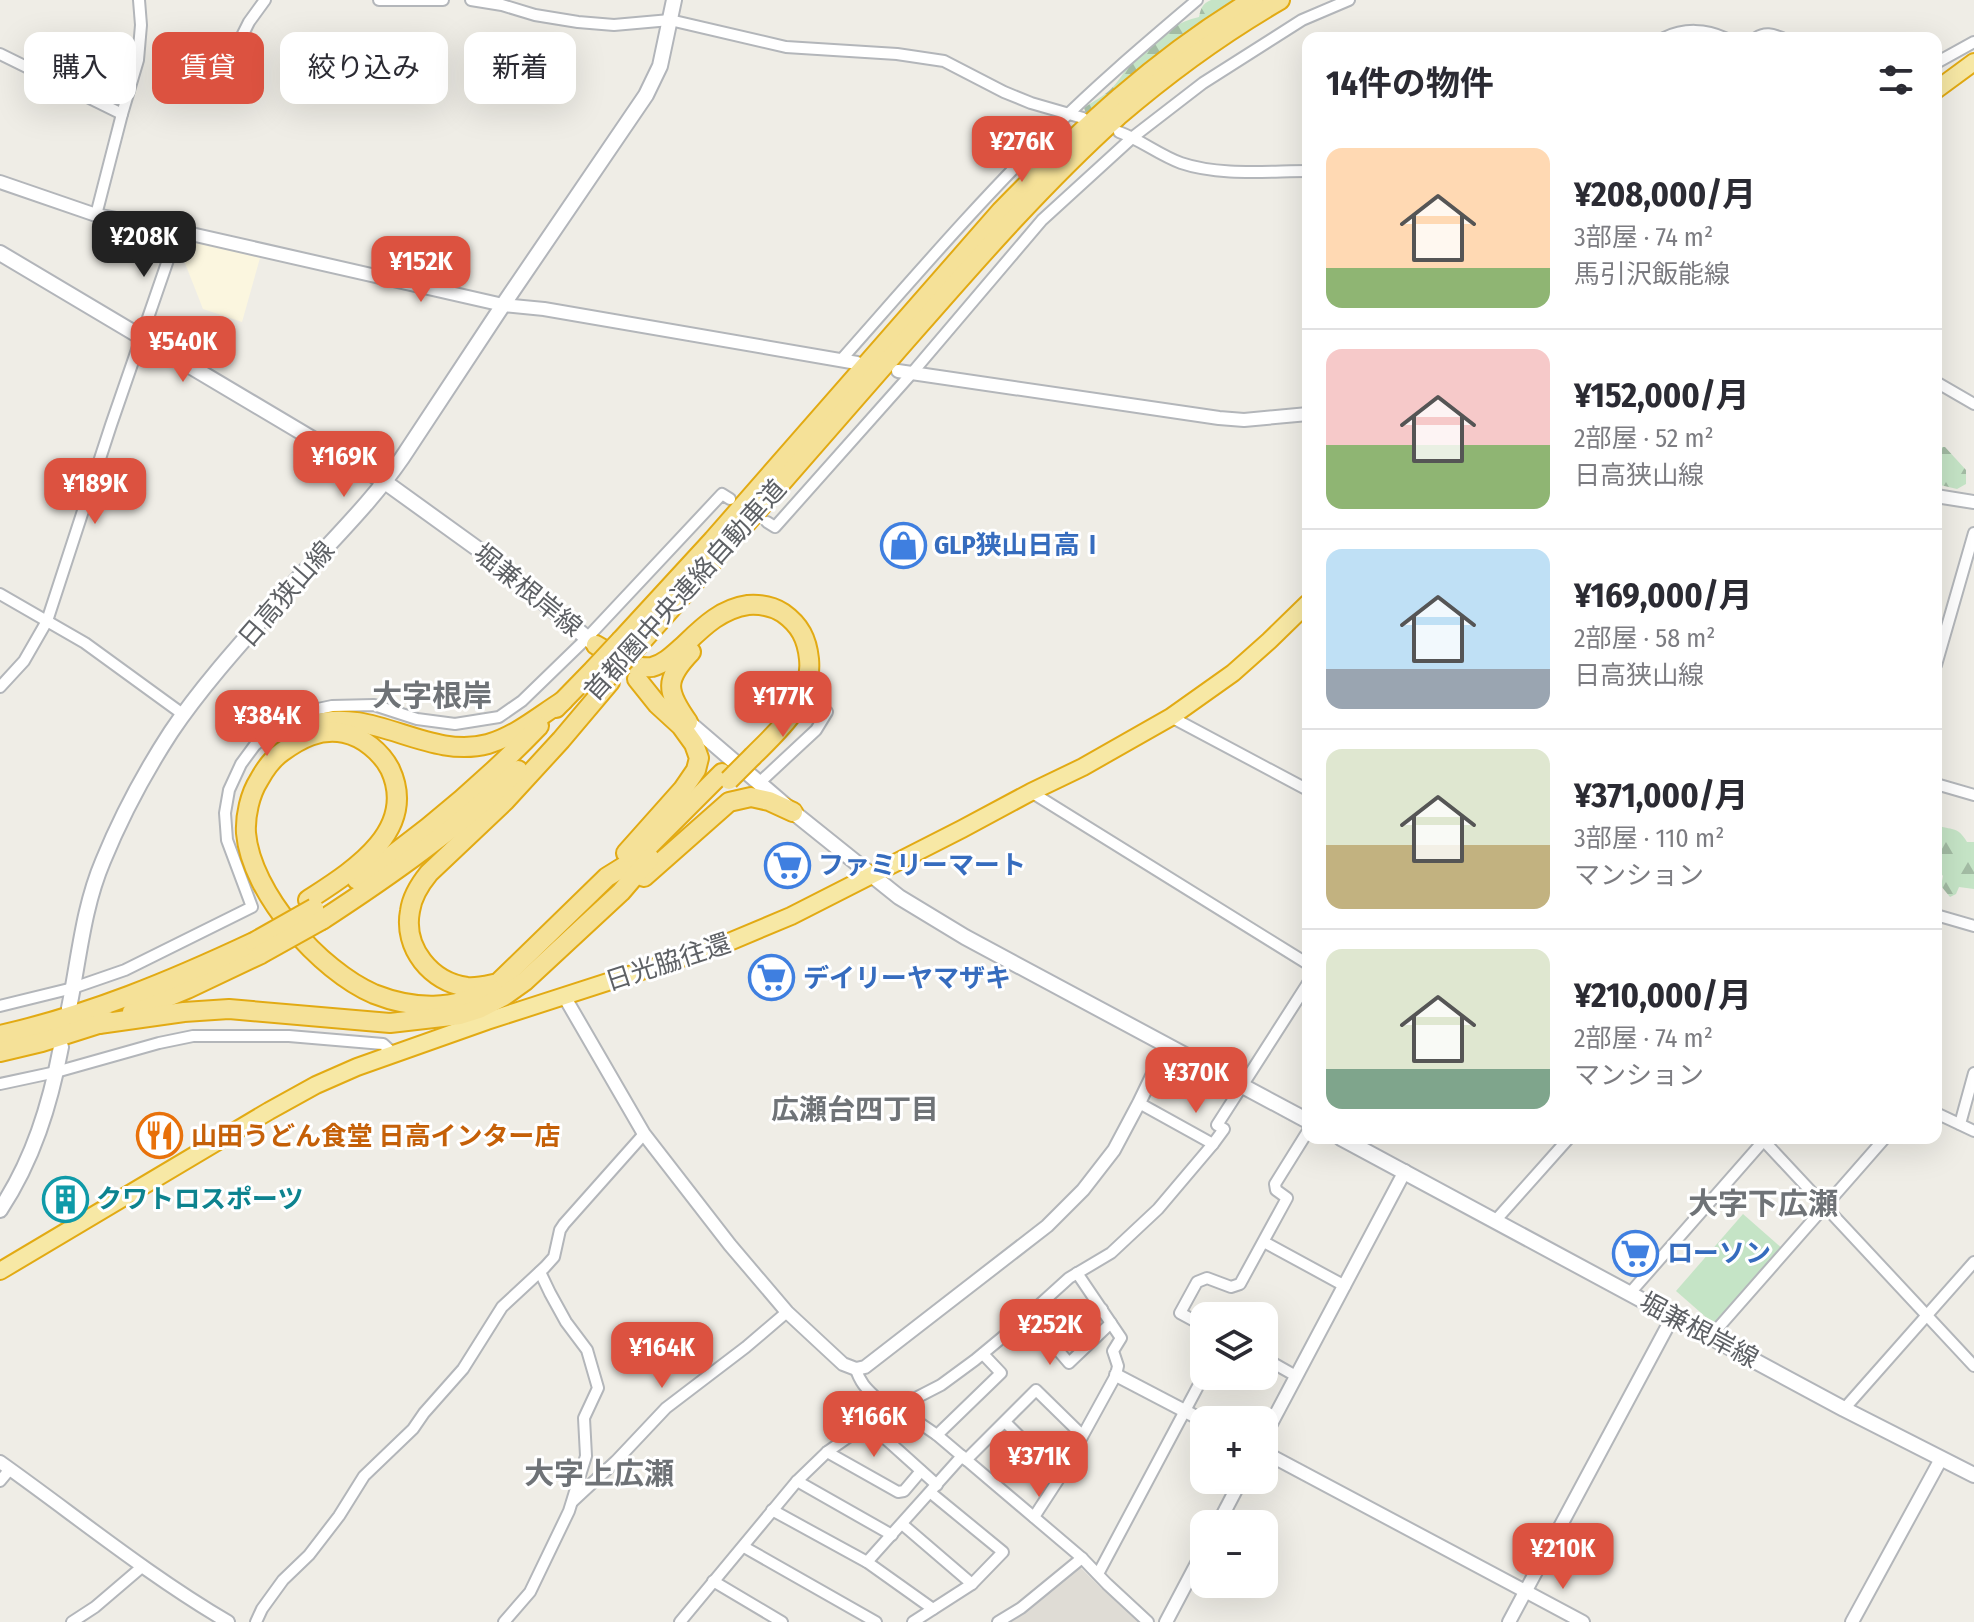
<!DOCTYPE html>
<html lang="ja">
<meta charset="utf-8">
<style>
body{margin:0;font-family:"Fira Sans Condensed","Noto Sans JP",sans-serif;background:#f7f7f7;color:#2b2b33;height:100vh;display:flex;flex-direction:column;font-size:30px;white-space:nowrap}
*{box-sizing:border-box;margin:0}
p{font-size:26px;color:#7c7c81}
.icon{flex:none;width:44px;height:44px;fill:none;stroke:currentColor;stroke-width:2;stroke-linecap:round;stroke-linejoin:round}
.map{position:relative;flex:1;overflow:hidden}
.panel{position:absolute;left:1302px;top:32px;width:640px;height:1112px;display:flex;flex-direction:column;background:#fff;border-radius:16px;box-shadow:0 8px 32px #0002}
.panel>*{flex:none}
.guide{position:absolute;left:24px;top:32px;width:760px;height:72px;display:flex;gap:16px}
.tools{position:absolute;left:1190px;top:1302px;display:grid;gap:16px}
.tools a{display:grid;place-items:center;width:88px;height:88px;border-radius:16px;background:#fff;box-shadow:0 8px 32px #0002;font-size:40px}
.price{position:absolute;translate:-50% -68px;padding:0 18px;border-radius:16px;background:#dc5240;color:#fff;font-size:26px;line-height:52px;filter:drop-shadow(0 2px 4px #0008)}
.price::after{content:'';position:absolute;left:50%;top:48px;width:24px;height:18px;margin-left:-12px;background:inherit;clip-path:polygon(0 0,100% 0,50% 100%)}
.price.current{background:#222;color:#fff}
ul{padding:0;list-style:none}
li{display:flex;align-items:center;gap:24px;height:200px;padding:0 24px}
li+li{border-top:2px solid #e1e1e2}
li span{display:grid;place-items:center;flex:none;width:224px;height:160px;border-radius:16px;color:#555}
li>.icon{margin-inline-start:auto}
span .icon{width:96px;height:96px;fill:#fffc;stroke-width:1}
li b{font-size:34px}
h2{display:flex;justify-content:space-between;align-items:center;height:96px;padding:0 24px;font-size:34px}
.tag{padding:0 28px;border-radius:16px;background:#fff;box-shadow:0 8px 32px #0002;font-size:28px;line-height:72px}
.tag.current{background:#dc5240;color:#fff}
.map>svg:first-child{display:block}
</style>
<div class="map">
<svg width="1974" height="1622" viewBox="0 0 1974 1622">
<defs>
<pattern id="forest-firs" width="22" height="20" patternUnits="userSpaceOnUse" patternTransform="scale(2)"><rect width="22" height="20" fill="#c5e4c6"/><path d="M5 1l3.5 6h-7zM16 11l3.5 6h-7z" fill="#a3bca4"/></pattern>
</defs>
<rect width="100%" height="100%" fill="#efede6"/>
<!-- commercial -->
<path fill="#fbf6df" d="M180 237 260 258 242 322 203 309 183 258 179 242Z"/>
<!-- education -->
<path fill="#dfdcd5" d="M1079 1566 1100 1587 1139 1622H1008L1025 1612Z"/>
<!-- forest -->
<g fill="url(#forest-firs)">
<path d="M1211 0H1239L1098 113 1086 114 1084 108C1093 101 1103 97 1111 89 1119 81 1124 71 1131 64 1137 58 1145 54 1151 47 1165 31 1178 22 1199 17 1201 8 1202 4 1211 0Z"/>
<path d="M1936 447H1945L1966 470V484L1957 489 1936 484Z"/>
<path d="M1936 825C1952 831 1957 825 1967 842H1974V889L1959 887 1956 894 1950 897 1941 886 1943 876 1936 867Z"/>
</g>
<!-- green -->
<path fill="#c5e4c6" d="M1743 1214 1783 1249 1716 1326 1676 1291Z"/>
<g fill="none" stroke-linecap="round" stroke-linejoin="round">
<defs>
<g id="minor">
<path d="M379 0H443"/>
<path d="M471 0 502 5 535 15 578 22 614 25 670 20 786 47 897 54 944 61 1004 92 1031 103 1083 118"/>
<path d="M1664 38C1684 28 1706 29 1725 38"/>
<path d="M1756 38C1765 32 1772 34 1782 38"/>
<path d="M0 54 122 114"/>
<path d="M233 54 249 22 265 0"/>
<path d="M1936 63 1974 42"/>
<path d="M1119 132C1141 140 1159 155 1181 163 1219 176 1268 171 1308 171"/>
<path d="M96 215 122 114 138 60 141 25 139 0"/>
<path d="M841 360C911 281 980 200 1056 126 1100 82 1149 41 1197 0"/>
<path d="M1936 382 1974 404"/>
<path d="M767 522 775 527 912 373 1042 220 1133 137 1203 83 1302 20 1349 0"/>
<path d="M0 594 85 643 184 715"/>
<path d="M1936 665 1974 533"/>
<path d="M0 687 24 661 47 621 111 425 178 231"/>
<path d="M1171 717 1308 790"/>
<path d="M759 783 816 730 827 712"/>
<path d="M1936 784 1974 795"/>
<path d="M1031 792 1308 964"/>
<path d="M1936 915 1974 926"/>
<path d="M0 1006 73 988 125 970 252 907 227 840 225 813 229 790 241 764 255 745 282 723 304 712 332 706 374 705 417 719 455 724 499 717 522 701 587 638 722 494 730 499"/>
<path d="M0 1084 56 1072 159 1043 193 1036H289L383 1044 395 1055"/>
<path d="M1139 1103 1213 1144 1224 1129 1217 1125 1308 983"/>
<path d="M1936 1113 1974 1131"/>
<path d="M1960 1124 1974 1073"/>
<path d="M1756 1138 1764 1141 1974 1366"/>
<path d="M1495 1221 1569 1138"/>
<path d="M1264 1242 1345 1286"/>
<path d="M1630 1293 1766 1138"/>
<path d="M1102 1309 1057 1349 1069 1363 1111 1323"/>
<path d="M1204 1326 1180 1313 1197 1282 1207 1278 1231 1287 1240 1284 1287 1198 1276 1190 1275 1184 1308 1131"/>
<path d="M1711 1336 1885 1138"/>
<path d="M1264 1358 1296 1376"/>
<path d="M856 1369C862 1391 878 1395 889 1413"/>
<path d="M1844 1409 1974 1262"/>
<path d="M902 1411 937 1435 1082 1558 1107 1584 1148 1622"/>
<path d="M1005 1422 1060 1477"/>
<path d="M868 1423 937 1485"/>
<path d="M937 1435 1001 1373 983 1354"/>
<path d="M827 1452 898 1492 904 1491 921 1471"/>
<path d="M966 1460 1036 1390 1082 1435"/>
<path d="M0 1481 10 1469"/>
<path d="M797 1481 892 1535"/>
<path d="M573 1501 616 1461 666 1408 746 1347 787 1312"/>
<path d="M772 1510 867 1562 933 1609"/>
<path d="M1034 1517 1060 1477 1116 1375 1118 1366 1113 1351 1121 1338 1077 1273"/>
<path d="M902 1524 972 1584"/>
<path d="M744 1547 876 1622"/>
<path d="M867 1562 962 1456"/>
<path d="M1098 1574 1204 1375"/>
<path d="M713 1581 782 1622"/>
<path d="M72 1622 95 1607 143 1566"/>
<path d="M256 1622 262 1609 283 1580 309 1555 339 1516 364 1476 413 1429 424 1413 463 1369 502 1307 545 1267 554 1257 560 1230 564 1224 644 1134"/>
<path d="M504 1622 530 1592 569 1511 586 1456 584 1418 598 1388 587 1350 566 1322 550 1293 540 1272"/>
<path d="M680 1622 797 1481 827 1452 877 1417 902 1411 908 1402 941 1385 975 1360 1016 1326 1069 1278 1111 1253 1158 1209 1213 1144"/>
<path d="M913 1622 972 1584 1003 1552 931 1493"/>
<path d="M998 1622 1021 1608 1082 1558"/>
</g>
<g id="tertiary">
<path d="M0 182 96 215 178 231 503 305 544 309 857 363"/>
<path d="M898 371 1219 418 1244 420 1308 414"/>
<path d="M1936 496 1974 502"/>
<path d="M564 996 644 1134 730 1245 787 1312 843 1364 856 1369 865 1367 1047 1226 1083 1190 1114 1150 1139 1103 1167 1045"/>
<path d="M1116 1375 1204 1421"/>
<path d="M1264 1437 1405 1171"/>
<path d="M1264 1452 1583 1622"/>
<path d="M0 1462C76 1516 148 1575 228 1622"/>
<path d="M1218 1524 1241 1480"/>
<path d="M1166 1622 1204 1550"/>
<path d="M1509 1622 1673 1316"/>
<path d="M1852 1622 1941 1459"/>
</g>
<g id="secondary">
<path d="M0 253 385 482 482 552 603 651"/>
<path d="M680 715 793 812 899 897 965 937 1308 1121"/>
<path d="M69 1008C79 959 83 908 103 861 121 817 145 772 171 732 206 680 253 630 295 582 331 541 371 503 402 458L503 305 646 95 660 66 674 0"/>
<path d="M1341 1138 1844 1409 1974 1475"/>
<path d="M0 1210C33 1160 50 1105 61 1047"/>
</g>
<g id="trunk">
<path d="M1936 90 1974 62"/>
<path d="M0 1271 269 1111 316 1085 357 1067 487 1021 722 945 791 916 962 829 1031 792 1083 767 1171 717 1233 673 1269 641 1308 603"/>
</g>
<g id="motorway">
<path d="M621 640 713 540 1001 211C1080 130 1155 59 1253 0"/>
<path d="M596 645C612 654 633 670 652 667 664 664 673 655 682 647 702 628 720 609 748 605 762 604 772 606 783 613 800 625 807 639 809 659 813 701 780 729 753 756"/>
<path d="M635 649C722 552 808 452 894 354 966 272 1037 189 1118 116 1168 73 1223 33 1280 0"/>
<path d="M610 682 561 740 505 801 429 873C420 884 412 896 410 911 403 948 431 982 467 987 478 988 488 985 498 983L607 877 636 859 722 773"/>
<path d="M556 708 594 669"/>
<path d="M688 722C666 691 664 680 691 652"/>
<path d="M314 724C374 707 428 760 488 744 516 736 539 716 563 701"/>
<path d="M626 853 683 789 696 770 699 758 694 744 681 726 657 704 637 679"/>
<path d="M644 877 729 802 751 797 769 801 793 812"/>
<path d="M357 880C423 835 483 784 539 726"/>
<path d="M308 900C351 872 419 831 390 769 381 752 363 737 344 733 320 728 300 739 282 752 272 759 265 769 259 780 250 794 245 816 246 833 251 893 320 971 374 994 412 1009 456 1012 490 988"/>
<path d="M322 920C391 875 458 828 518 770"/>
<path d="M132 1012 187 989 261 954"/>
<path d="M99 1024 184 1012 229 1009 390 1023 460 1015 479 1009 504 996 525 981 621 892 650 858"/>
<path d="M0 1035C89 1015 171 981 254 942"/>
<path d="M0 1052 42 1042 108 1021"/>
</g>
</defs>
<!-- minor casing -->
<use href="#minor" stroke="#b3b6ba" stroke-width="14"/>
<!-- tertiary casing -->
<use href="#tertiary" stroke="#b3b6ba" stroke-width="16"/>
<!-- secondary casing -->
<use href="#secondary" stroke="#b2b5ba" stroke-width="18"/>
<!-- trunk casing -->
<use href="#trunk" stroke="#e2aa13" stroke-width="20"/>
<!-- motorway casing -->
<use href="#motorway" stroke="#e2aa13" stroke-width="22"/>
<!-- minor -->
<use href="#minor" stroke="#fff" stroke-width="10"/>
<!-- tertiary -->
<use href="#tertiary" stroke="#fff" stroke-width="12"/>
<!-- secondary -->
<use href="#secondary" stroke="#fff" stroke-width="14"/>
<!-- trunk -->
<use href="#trunk" stroke="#f7e8a5" stroke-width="16"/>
<!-- motorway -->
<use href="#motorway" stroke="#f5e198" stroke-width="18"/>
<defs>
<g id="motorway-bridge">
<path d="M594 669 621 640"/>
<path d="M606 679 635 649"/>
<path d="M729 780 753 756"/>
<path d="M254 942 314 908"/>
<path d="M261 954 322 920"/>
</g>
</defs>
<!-- motorway-bridge casing -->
<use href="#motorway-bridge" stroke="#e2aa13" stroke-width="22" stroke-linecap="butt"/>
<!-- motorway-bridge -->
<use href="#motorway-bridge" stroke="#f5e198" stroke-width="18"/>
</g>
<!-- icons -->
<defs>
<symbol id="shop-ring" viewBox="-11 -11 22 22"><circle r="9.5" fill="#fff" stroke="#3f7fe0" stroke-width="1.5"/><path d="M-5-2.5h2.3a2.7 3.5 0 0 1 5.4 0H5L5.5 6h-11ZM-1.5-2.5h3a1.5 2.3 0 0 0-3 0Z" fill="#3f7fe0"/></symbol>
<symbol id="supermarket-ring" viewBox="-11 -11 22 22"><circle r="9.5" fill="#fff" stroke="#3f7fe0" stroke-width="1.5"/><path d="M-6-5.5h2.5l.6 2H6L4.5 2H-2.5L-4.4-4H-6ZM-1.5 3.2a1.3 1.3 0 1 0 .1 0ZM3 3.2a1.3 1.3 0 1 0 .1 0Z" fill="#3f7fe0"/></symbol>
<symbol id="restaurant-ring" viewBox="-11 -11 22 22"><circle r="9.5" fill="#fff" stroke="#e8710a" stroke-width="1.5"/><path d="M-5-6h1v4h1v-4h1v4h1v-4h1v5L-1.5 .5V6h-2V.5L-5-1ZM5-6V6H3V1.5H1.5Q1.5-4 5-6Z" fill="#e8710a"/></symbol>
<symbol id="building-ring" viewBox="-11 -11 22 22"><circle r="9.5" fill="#fff" stroke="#0f9aa8" stroke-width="1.5"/><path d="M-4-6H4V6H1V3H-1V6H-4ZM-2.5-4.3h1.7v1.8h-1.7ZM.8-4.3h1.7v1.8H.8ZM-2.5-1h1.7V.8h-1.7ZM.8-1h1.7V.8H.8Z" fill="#0f9aa8"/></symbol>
</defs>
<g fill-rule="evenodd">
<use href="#shop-ring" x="878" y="520" width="51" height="51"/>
<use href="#supermarket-ring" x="762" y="840" width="51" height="51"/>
<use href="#supermarket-ring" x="746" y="952" width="51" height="51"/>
<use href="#restaurant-ring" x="134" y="1110" width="51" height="51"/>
<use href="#building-ring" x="40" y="1174" width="51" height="51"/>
<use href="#supermarket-ring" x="1610" y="1228" width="51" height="51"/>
</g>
<g text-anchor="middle" stroke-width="6" stroke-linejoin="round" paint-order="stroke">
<!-- shop labels -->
<g font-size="26" font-weight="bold" fill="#366cbe" stroke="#fff" text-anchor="start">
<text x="934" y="554">GLP狭山日高Ⅰ</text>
<text x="818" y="874">ファミリーマート</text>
<text x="803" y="987">デイリーヤマザキ</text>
<text x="1667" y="1262">ローソン</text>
</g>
<!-- street labels -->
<g font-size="26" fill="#5e6165" stroke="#fff">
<text transform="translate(528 590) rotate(39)" y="9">堀兼根岸線</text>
<text transform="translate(685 590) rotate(-48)" y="9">首都圏中央連絡自動車道</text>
<text transform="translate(286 594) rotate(-49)" y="9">日高狭山線</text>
<text transform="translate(668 962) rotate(-18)" y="9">日光脇往還</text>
<text transform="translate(1699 1330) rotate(28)" y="9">堀兼根岸線</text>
</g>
<!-- food labels -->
<g font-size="26" font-weight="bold" fill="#c56008" stroke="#fff" text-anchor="start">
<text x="191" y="1145">山田うどん食堂 日高インター店</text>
</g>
<!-- culture labels -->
<g font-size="26" font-weight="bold" fill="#0d838f" stroke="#fff" text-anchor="start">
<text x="96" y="1208">クワトロスポーツ</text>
</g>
<!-- neighbourhood labels -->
<g font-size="28" font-weight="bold" fill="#6f7377" stroke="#fff">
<text x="855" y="1119">広瀬台四丁目</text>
</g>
<!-- quarter labels -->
<g font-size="30" font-weight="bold" fill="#6f7377" stroke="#fff">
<text x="432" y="706">大字根岸</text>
<text x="1763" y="1214">大字下広瀬</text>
<text x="599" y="1484">大字上広瀬</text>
</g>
</g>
</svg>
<div class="tools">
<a><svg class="icon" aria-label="layers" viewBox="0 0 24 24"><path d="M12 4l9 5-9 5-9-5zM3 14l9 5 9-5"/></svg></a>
<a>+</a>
<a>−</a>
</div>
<b class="price" style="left:1022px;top:184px">¥276K</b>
<b class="price current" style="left:144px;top:279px">¥208K</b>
<b class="price" style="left:421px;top:304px">¥152K</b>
<b class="price" style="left:183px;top:384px">¥540K</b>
<b class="price" style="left:344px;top:499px">¥169K</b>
<b class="price" style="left:95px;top:526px">¥189K</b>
<b class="price" style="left:783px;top:739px">¥177K</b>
<b class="price" style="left:267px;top:758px">¥384K</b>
<b class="price" style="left:1196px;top:1115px">¥370K</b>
<b class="price" style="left:1050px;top:1367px">¥252K</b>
<b class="price" style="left:662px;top:1390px">¥164K</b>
<b class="price" style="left:874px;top:1459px">¥166K</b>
<b class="price" style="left:1039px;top:1499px">¥371K</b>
<b class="price" style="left:1563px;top:1591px">¥210K</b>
<div class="guide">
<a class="tag">購入</a>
<a class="tag current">賃貸</a>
<a class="tag">絞り込み</a>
<a class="tag">新着</a>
</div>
<section class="panel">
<h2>14件の物件<svg class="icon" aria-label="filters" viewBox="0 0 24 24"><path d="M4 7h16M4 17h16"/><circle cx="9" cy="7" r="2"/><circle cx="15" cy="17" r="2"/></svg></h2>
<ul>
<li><span style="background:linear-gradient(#ffd9b3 75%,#8fb573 0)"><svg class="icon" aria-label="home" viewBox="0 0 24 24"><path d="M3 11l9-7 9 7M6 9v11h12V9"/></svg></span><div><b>¥208,000/月</b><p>3部屋 · 74 m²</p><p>馬引沢飯能線</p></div></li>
<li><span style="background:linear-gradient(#f6c9c9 60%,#8fb573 0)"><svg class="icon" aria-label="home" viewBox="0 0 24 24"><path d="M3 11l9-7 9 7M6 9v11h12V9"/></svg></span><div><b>¥152,000/月</b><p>2部屋 · 52 m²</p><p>日高狭山線</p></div></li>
<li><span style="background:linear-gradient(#bfe0f5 75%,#9aa5b1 0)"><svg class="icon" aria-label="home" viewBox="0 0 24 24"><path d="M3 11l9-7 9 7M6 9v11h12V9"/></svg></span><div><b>¥169,000/月</b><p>2部屋 · 58 m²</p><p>日高狭山線</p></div></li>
<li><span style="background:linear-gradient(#dfe7d0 60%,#c2b280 0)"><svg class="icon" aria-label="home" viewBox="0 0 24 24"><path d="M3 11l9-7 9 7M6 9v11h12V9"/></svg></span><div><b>¥371,000/月</b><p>3部屋 · 110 m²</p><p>マンション</p></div></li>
<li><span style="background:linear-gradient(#dfe7d0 75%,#7fa58c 0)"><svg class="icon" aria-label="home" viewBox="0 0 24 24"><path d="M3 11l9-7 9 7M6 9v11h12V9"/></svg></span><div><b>¥210,000/月</b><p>2部屋 · 74 m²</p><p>マンション</p></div></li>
</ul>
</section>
</div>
